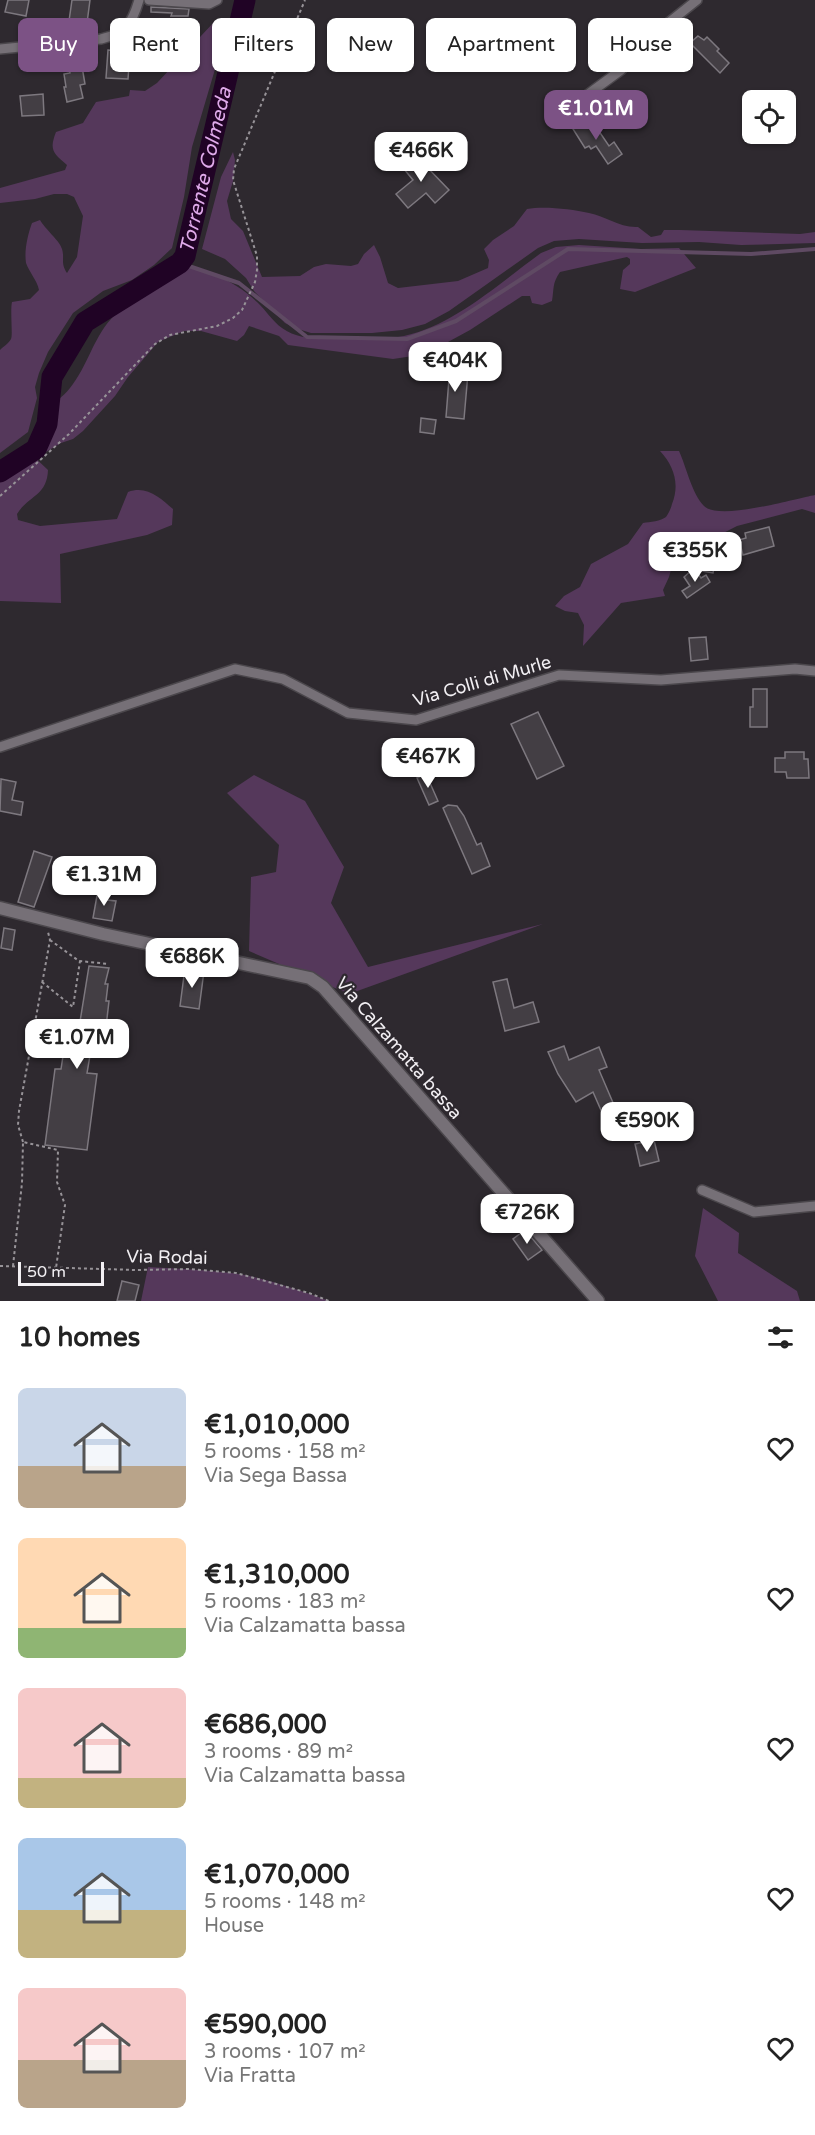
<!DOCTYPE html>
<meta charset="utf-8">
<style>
body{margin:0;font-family:"Varela Round",sans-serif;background:#f2f2f2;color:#222;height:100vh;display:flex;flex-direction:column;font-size:22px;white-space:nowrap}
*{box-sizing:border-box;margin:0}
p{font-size:20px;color:#767676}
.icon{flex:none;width:33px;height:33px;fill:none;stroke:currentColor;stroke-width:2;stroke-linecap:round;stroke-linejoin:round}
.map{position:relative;height:1301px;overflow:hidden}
.drawer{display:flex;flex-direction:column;background:#fff;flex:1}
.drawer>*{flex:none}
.top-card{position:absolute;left:18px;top:18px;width:780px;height:54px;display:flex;gap:12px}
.controls{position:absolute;left:742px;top:90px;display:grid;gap:12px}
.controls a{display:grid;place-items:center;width:54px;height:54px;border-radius:9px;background:#fff;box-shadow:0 2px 4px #0004;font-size:30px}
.scale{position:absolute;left:18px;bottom:15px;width:86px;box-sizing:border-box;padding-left:6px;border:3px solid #f2eff3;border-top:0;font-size:16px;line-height:21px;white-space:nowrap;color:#f2eff3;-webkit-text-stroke:4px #2e292f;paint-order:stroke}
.price{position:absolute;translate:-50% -51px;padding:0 14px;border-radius:12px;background:#fff;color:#222;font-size:20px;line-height:39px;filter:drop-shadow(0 2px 3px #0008)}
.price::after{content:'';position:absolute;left:50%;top:36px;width:18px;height:14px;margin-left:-9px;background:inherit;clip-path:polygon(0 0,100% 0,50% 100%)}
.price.active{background:#7c5285;color:#fff}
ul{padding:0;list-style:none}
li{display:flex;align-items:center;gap:18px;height:150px;padding:0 18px}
li span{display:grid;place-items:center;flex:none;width:168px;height:120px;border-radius:9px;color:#555}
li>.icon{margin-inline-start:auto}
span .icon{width:72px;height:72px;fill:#fffc;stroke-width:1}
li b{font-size:26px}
h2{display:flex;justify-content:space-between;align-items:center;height:72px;padding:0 18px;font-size:26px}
.pill{padding:0 21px;border-radius:9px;background:#fff;box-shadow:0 2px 4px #0004;font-size:21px;line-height:54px}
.pill.active{background:#7c5285;color:#fff}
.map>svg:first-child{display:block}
</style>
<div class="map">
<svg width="815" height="1301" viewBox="0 0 815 1301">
<rect width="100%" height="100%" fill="#2e292f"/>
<!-- green -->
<g fill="#55385b">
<path d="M224 20 217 43 221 49 192 147 184 197 172 248 154 265 132 280 103 291 73 313 48 352 39 373 35 387 37 398 28 432 0 453V350C3 347 9 343 11 339 13 336 10 311 12 302L30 299 39 290C37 280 29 272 26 263 24 250 28 234 32 223L40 220C45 229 60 241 62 249 65 259 60 262 67 273L77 257 83 216 74 197 67 194H54L35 199 0 203V188L65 170 67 165C53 153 49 150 56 132L83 123 96 102 129 96 130 90 145 91 157 83 215 21Z"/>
<path d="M233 152 235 160 233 181 227 201 231 219 243 231 262 277 300 276 314 267 326 264 351 266 358 264 364 254 374 245 380 257 388 283 398 288 458 281 488 268 489 260 484 249 493 240 514 226 527 209C544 206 571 209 589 213 606 216 619 228 638 227L651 237 661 235 664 230H680L800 234 815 232V243L741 245 699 242 642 243 579 239 554 241 538 248 449 311 425 324 402 330 372 333H311L295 328 285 323 254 291 246 278 225 259 202 249 221 177Z"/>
<path d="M579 245 641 249 679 248 696 268 635 292 620 289 623 270 630 264V259L627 257 560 272C552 283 554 290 552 301L542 305 532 303 530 296H522L470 330 426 354 393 359 288 345 279 336 249 326 244 335 237 341 201 331H184L158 342 128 377 115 396 83 431 73 439 61 443 44 453 33 447 39 437 44 409C54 403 63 397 70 388 87 367 93 339 111 319 122 306 138 301 140 283L176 262C206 270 233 279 257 302 266 310 272 321 282 328 300 341 324 339 345 338 365 337 385 340 404 336 453 326 501 282 541 253L556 247Z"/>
<path d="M17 451 30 453 48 470C47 496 29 495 17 514L18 520 40 526 117 519 128 492C147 485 160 498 173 509L172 525 147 535 60 554 61 603 0 601V461Z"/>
<path d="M660 451H679C686 466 692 494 704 506 719 521 794 499 815 495V513L802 509 737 526 706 542 685 547 674 559 669 577 663 590 665 596 621 603 583 646 584 625 578 613 565 611 555 606 564 596 580 587 591 564 628 544 643 523C650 522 661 521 666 517 669 513 671 508 672 504 680 484 674 466 660 451Z"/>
<path d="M254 775 305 801 344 867 331 903 368 967 543 924 349 994 249 951 251 877 276 872 279 845 227 793Z"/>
<path d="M703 1208 739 1233 738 1253 797 1291 800 1301H718L695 1256Z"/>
<path d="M148 1267C180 1269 213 1270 245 1275 273 1281 302 1291 329 1301H141Z"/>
</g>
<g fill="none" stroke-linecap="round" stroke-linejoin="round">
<!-- stream -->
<path stroke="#5f4a63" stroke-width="4" d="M180 263 239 283 307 337 407 339 456 321 568 249 751 254 815 249"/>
<!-- river -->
<path stroke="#200325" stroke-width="21" id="s1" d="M0 472 36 449 47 424 52 377 85 322 180 263 185 256 245 0"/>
</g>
<!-- building -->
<g fill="#433e44" stroke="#7d787f" stroke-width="1.5">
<path d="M8 0H29L26 16 5 12Z"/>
<path d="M72 0H90L87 23 69 21Z"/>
<path d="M151 7 189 9 188 16H171L172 13 151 12Z"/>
<path d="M698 36 704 40 707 37 719 49 717 51 729 63 720 73 690 43Z"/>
<path d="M634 38 637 41 618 63 612 58Z"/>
<path d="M108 50 130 52 128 79 106 78Z"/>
<path d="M80 55 85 84 80 85 83 98 67 102 64 87H66L64 74 70 73 67 57Z"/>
<path d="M43 94 44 115 22 116 20 96Z"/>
<path d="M590 118 609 146 614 142 622 154 608 164 596 146 591 149 589 146 585 148 573 129Z"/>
<path d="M422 152 429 159 424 164 449 190 435 203 426 193 408 208 396 194 413 180 404 169Z"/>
<path d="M433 370 468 373 464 419 446 417 449 379 432 374Z"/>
<path d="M421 418 436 420 434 434 420 432Z"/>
<path d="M769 527 774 546 743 555 739 540 746 538 745 533Z"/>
<path d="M697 554 709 556 708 561 715 563 713 573 695 570Z"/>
<path d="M694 568 701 578 706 575 710 582 687 598 682 591 690 586 684 577Z"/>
<path d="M706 637 708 659 691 661 689 638Z"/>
<path d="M753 689H767V727H750V707H753Z"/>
<path d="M538 712 564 766 537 779 511 724Z"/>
<path d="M785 752H804V759H808L809 778H787L786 772H775V758H785Z"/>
<path d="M426 774 438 801 429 805 417 778Z"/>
<path d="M1 779 16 782 12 800 23 802 21 815 0 811Z"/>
<path d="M448 805 457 806 464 816 477 845 481 843 490 866 472 874 443 808Z"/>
<path d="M34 851 52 857 34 907 18 902Z"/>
<path d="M116 861 131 864 126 884 118 882 119 874 113 873Z"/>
<path d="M98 890 108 891 107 900 116 901 112 921 93 918Z"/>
<path d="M4 928 15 930 12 950 1 948Z"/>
<path d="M89 966 109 968 105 984H108L106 1001H109L106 1027 95 1026 87 1073 97 1074 87 1150 45 1145 55 1069H61L65 1043H52L48 1041 45 1034 48 1028 55 1026 63 1031 78 1034Z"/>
<path d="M185 968 204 971 199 1009 180 1006Z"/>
<path d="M507 979 514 1008 533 1002 539 1022 505 1031 493 982Z"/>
<path d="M564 1046 569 1060 599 1047 607 1067 599 1070 617 1112 604 1117 593 1092 576 1102 558 1074 548 1052Z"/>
<path d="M654 1140 659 1161 640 1166 635 1144Z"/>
<path d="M525 1230 542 1250 528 1260 513 1239Z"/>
<path d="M122 1281 139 1285 135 1301H117Z"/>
</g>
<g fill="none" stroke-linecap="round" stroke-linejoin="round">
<defs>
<g id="minor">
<path d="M149 0 209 4 217 0"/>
<path d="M0 49 101 39C126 33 132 24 139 0"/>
<path d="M550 114 572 106 621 70 647 40 697 0"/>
<path d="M0 747 235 669 283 679 348 713 416 720 559 675 661 680 795 669 815 671"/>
<path d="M702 1190 754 1212 815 1206"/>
</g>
<path id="tertiary" d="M0 908 103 934 310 978 323 987 598 1301"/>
</defs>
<!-- minor casing -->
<use href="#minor" stroke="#4b474c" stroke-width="12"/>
<!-- tertiary casing -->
<use href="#tertiary" stroke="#4b474c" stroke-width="15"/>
<!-- path -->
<g stroke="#979398" stroke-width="2" stroke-dasharray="3 3" stroke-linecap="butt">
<path d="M0 496 69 434 155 344 170 335 217 326 233 318 242 310 255 282 257 270V256L233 180 234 169 305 0"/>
<path d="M50 940 79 961 109 964"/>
<path d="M42 982 73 1007 80 961"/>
<path d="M23 1142 18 1125 19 1111 50 940 48 932"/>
<path d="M0 1266 136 1270 190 1269 236 1273 309 1293 329 1301"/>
<path d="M13 1266 22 1183 23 1142 58 1150 57 1182 65 1205 56 1268"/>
</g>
<!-- minor -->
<use href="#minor" stroke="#767077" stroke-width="9"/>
<!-- tertiary -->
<use href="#tertiary" stroke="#767077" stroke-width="12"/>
</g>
<g text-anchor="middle" stroke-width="4.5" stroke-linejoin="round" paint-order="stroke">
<!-- street labels -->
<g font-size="18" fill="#f2eff3" stroke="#2e292f">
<text transform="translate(482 681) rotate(-16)" y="6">Via Colli di Murle</text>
<text transform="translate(399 1048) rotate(49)" y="6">Via Calzamatta bassa</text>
<text transform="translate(167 1257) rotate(1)" y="6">Via Rodai</text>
</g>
<!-- water labels -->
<g font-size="20" font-style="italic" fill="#dfaaea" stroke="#2e292f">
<text dy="7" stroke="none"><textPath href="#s1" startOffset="390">Torrente Colmeda</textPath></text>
</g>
</g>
</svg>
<div class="controls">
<a><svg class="icon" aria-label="locate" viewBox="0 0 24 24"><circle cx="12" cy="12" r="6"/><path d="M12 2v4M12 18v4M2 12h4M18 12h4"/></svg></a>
</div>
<div class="scale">50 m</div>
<b class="price active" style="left:596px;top:141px">€1.01M</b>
<b class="price" style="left:421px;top:183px">€466K</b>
<b class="price" style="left:455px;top:393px">€404K</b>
<b class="price" style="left:695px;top:583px">€355K</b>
<b class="price" style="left:428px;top:789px">€467K</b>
<b class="price" style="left:104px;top:907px">€1.31M</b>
<b class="price" style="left:192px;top:989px">€686K</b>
<b class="price" style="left:77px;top:1070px">€1.07M</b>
<b class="price" style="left:647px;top:1153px">€590K</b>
<b class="price" style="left:527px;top:1245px">€726K</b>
<div class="top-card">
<a class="pill active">Buy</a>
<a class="pill">Rent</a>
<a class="pill">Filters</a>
<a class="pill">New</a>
<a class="pill">Apartment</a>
<a class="pill">House</a>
</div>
</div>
<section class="drawer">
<h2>10 homes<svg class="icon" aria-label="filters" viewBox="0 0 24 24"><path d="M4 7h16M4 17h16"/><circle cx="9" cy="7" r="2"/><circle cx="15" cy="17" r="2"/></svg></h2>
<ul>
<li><span style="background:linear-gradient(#c9d6e8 65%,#b9a48a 0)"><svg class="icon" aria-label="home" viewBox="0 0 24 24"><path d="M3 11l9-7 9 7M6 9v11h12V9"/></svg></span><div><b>€1,010,000</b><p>5 rooms · 158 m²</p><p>Via Sega Bassa</p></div><svg class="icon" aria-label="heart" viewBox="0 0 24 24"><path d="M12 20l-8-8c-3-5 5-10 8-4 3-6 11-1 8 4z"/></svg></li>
<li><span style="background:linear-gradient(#ffd9b3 75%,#8fb573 0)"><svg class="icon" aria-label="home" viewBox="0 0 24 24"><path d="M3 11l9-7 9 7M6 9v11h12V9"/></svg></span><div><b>€1,310,000</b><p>5 rooms · 183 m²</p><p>Via Calzamatta bassa</p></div><svg class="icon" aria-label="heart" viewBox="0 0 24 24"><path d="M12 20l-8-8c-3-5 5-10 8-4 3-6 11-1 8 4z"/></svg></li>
<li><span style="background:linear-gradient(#f6c9c9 75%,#c2b280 0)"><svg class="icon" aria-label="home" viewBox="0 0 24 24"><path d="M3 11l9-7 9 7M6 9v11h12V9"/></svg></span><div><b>€686,000</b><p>3 rooms · 89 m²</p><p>Via Calzamatta bassa</p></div><svg class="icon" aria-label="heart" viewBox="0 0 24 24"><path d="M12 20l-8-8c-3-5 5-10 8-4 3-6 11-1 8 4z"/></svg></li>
<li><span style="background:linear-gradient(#a9c7e8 60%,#c2b280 0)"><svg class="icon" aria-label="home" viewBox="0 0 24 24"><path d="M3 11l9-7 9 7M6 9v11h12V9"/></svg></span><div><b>€1,070,000</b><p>5 rooms · 148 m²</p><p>House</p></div><svg class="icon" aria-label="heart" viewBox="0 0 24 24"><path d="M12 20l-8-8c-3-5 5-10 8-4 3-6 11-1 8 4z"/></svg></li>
<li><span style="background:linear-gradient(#f6c9c9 60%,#b9a48a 0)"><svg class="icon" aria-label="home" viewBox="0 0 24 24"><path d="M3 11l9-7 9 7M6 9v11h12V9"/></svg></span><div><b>€590,000</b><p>3 rooms · 107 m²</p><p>Via Fratta</p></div><svg class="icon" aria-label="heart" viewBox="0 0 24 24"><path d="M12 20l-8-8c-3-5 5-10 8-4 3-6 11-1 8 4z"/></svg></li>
</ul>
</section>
